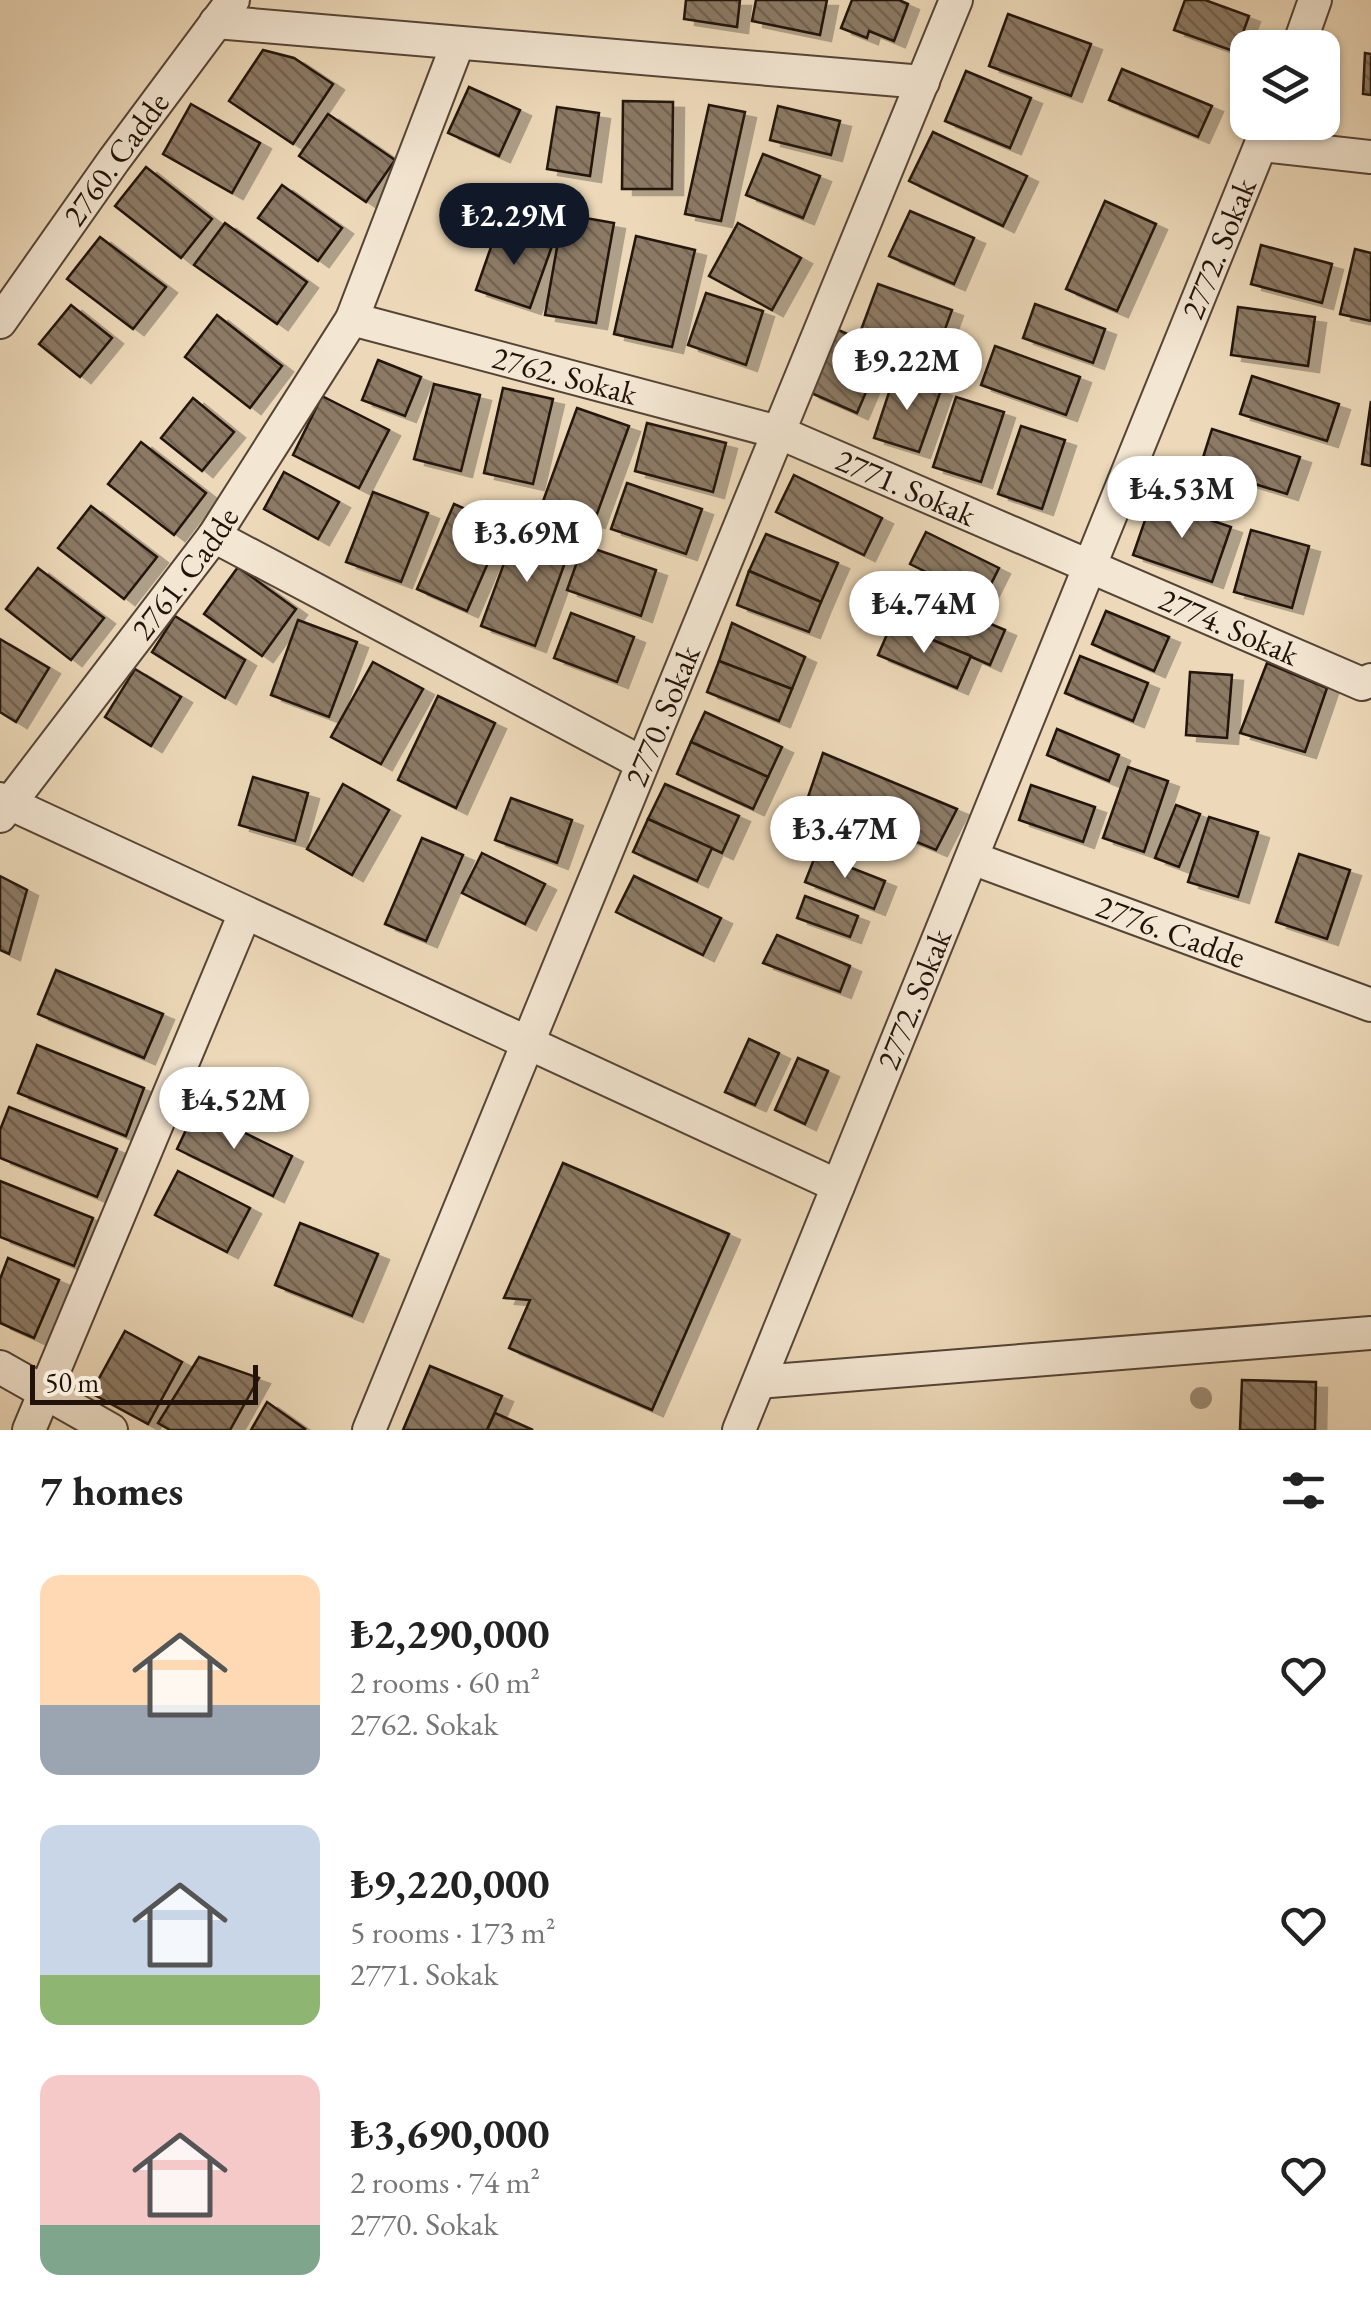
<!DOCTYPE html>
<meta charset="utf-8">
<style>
body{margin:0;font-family:"EB Garamond",serif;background:#f2f2f2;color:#222;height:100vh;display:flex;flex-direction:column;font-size:38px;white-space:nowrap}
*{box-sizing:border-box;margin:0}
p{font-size:32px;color:#767676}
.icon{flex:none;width:55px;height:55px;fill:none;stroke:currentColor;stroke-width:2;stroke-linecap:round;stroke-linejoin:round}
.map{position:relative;height:1430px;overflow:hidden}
.sheet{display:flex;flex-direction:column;background:#fff;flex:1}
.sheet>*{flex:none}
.fabs{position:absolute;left:1230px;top:30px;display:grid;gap:20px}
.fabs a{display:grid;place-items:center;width:110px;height:110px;border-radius:20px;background:#fff;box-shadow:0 2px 8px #0004;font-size:50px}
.scale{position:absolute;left:30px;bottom:25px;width:228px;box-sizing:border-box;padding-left:10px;border:5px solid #22130a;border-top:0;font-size:28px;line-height:35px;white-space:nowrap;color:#22130a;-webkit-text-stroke:8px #f3e6d2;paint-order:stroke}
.price{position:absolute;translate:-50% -85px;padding:0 22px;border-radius:35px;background:#fff;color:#222;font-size:32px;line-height:65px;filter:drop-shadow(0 2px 5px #0008)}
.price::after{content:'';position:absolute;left:50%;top:60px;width:30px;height:22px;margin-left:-15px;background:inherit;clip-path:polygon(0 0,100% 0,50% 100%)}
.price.on{background:#111827;color:#fff}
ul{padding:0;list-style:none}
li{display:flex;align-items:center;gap:30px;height:250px;padding:0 40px}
li span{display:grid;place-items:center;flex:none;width:280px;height:200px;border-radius:20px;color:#555}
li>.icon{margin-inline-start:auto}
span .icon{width:120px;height:120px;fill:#fffc;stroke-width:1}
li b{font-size:42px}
h2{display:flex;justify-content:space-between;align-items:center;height:120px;padding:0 40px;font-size:42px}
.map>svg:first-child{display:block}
</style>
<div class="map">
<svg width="1371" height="1430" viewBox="0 0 1371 1430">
<defs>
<pattern id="building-back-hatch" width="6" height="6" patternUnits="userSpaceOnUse" patternTransform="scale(2.5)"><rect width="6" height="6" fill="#8c7a65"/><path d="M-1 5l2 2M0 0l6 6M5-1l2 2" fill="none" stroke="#726351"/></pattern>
<filter id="shadow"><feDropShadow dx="11" dy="6" stdDeviation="0" flood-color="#0004"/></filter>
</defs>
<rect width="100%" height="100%" fill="#edd9b9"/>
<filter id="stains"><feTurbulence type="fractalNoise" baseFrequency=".002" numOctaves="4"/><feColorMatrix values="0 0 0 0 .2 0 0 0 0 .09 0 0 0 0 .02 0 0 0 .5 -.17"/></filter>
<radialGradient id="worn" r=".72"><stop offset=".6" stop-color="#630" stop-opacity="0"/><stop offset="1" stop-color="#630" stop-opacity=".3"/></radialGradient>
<!-- building -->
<g fill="url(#building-back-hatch)" stroke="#22130a" stroke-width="2.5" filter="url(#shadow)">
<path d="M686 0H740L737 27 684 19Z"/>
<path d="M756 0H827L820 35 752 21Z"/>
<path d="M852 0H899L908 4 894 41 869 31 867 38 841 28Z"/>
<path d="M1185 0H1205L1249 16 1236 52 1174 30Z"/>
<path d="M1008 14 1091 44 1071 96 989 66Z"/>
<path d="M263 50 294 58 333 84 293 144 229 101Z"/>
<path d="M1365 53 1371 54V95L1363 94Z"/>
<path d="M1122 69 1212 106 1198 137 1109 100Z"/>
<path d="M966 71 1031 98 1010 148 945 121Z"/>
<path d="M469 87 520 110 499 156 448 133Z"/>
<path d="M623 101 673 102 672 189H622Z"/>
<path d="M191 104 260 143 232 193 163 154Z"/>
<path d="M709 105 745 112 721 221 685 214Z"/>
<path d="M778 106 840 121 831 155 770 140Z"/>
<path d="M557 107 599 113 590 176 547 169Z"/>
<path d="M328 114 395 160 366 202 299 156Z"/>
<path d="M933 132 1027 176 1003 226 909 181Z"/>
<path d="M763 154 820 176 803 218 746 195Z"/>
<path d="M146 167 212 219 181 258 115 206Z"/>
<path d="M282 185 342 228 318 261 258 218Z"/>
<path d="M1105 201 1156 224 1117 311 1066 289Z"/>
<path d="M910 211 974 238 954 284 889 256Z"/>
<path d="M563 214 614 223 596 323 545 315Z"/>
<path d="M225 223 307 282 277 324 194 265Z"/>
<path d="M738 223 801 258 772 310 709 276Z"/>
<path d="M498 227 552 246 530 308 476 290Z"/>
<path d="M636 236 695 250 672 347 614 334Z"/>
<path d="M100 237 166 287 133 329 67 279Z"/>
<path d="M1261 245 1332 264 1322 303 1251 284Z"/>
<path d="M1355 249 1371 253V321L1340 314Z"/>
<path d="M878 284 952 310 935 357 861 330Z"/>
<path d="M706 293 763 311 746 365 688 345Z"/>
<path d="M1035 304 1105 329 1093 363 1023 338Z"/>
<path d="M71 305 112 338 80 377 39 344Z"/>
<path d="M1238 307 1315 317 1308 366 1231 355Z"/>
<path d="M217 315 282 366 250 408 185 357Z"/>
<path d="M836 329 884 350 857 413 809 392Z"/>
<path d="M995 346 1080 377 1066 415 981 385Z"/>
<path d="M378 360 421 377 405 416 362 400Z"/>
<path d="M895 374 941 390 919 452 874 438Z"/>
<path d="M1252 376 1339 404 1327 441 1240 414Z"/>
<path d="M434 384 480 395 461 471 414 459Z"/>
<path d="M503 388 553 399 533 484 484 473Z"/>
<path d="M322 396 389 430 359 488 293 455Z"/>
<path d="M956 397 1004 412 981 482 933 467Z"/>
<path d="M193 398 234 432 202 471 161 438Z"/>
<path d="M1371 401V466L1362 464Z"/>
<path d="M577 408 629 426 594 522 542 504Z"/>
<path d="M647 423 726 443 713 492 635 471Z"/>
<path d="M1021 426 1065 440 1042 509 998 494Z"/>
<path d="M1212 429 1300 457 1287 494 1200 467Z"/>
<path d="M141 442 206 493 174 535 108 484Z"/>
<path d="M284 472 339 502 318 539 264 509Z"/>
<path d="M794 475 882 518 864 555 776 512Z"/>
<path d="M627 483 702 509 686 554 611 529Z"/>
<path d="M373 492 428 513 401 582 346 562Z"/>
<path d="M1152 500 1231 527 1212 582 1133 555Z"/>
<path d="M454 504 504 526 467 611 417 589Z"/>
<path d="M91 506 157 557 124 599 58 548Z"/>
<path d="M518 525 572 543 535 646 481 626Z"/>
<path d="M1251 530 1309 546 1292 608 1234 592Z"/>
<path d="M926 532 999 568 983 600 910 564Z"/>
<path d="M766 534 838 563 821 602 749 571Z"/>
<path d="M583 545 656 570 641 616 567 590Z"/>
<path d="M238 567 296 609 262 656 204 614Z"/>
<path d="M38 568 104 618 71 660 6 609Z"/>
<path d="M749 571 821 602 809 632 737 605Z"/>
<path d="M934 600 1005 630 990 665 919 634Z"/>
<path d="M1106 611 1169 637 1154 671 1092 644Z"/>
<path d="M571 613 634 637 617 682 554 658Z"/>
<path d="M175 616 245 660 225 698 152 652Z"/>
<path d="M298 620 357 642 329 717 271 695Z"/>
<path d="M732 623 805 657 792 689 719 661Z"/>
<path d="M892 623 971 656 957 688 878 655Z"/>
<path d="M0 639 49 668 16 722 0 712Z"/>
<path d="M1080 656 1148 683 1133 721 1065 693Z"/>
<path d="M719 661 792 689 779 721 707 692Z"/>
<path d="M373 662 423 689 381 764 331 737Z"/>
<path d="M1267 663 1327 688 1305 752 1240 733Z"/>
<path d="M135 669 181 697 151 746 105 717Z"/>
<path d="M1190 672 1232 675 1227 738 1186 735Z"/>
<path d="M438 696 495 723 456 808 398 780Z"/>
<path d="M705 712 782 747 768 777 691 742Z"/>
<path d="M1057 729 1119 755 1109 781 1047 755Z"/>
<path d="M691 742 768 777 753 809 677 774Z"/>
<path d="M823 753 957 809 936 850 808 797Z"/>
<path d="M1128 767 1168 781 1144 852 1103 838Z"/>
<path d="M253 777 308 793 295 841 239 825Z"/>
<path d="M343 784 389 810 352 875 307 849Z"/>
<path d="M665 784 739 816 722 853 648 819Z"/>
<path d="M1031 785 1095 807 1083 842 1019 820Z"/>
<path d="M511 798 572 820 557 863 495 840Z"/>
<path d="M1176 805 1200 814 1179 867 1155 858Z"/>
<path d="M1209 817 1258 832 1238 897 1188 882Z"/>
<path d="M648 819 712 848 697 881 633 852Z"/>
<path d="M422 838 463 855 426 941 385 924Z"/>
<path d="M482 853 545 884 525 924 462 893Z"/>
<path d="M816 854 885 881 874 909 805 882Z"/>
<path d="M1299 854 1350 870 1327 939 1276 922Z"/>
<path d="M0 876 27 890 9 954 0 950Z"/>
<path d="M634 876 721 918 703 955 616 912Z"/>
<path d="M805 896 858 916 850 937 797 918Z"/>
<path d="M777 935 850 966 840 992 763 963Z"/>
<path d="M56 970 163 1014 144 1058 38 1014Z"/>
<path d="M749 1039 779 1053 755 1105 725 1092Z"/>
<path d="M37 1045 144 1088 126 1136 18 1093Z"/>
<path d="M798 1058 828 1071 805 1124 775 1110Z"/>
<path d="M9 1107 117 1149 97 1197 0 1158V1130Z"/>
<path d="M196 1109 292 1156 273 1196 177 1149Z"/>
<path d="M563 1163 729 1234 652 1410 509 1348 530 1300 504 1298Z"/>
<path d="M178 1171 250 1208 227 1252 155 1215Z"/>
<path d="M0 1181 93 1218 74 1266 0 1237Z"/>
<path d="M300 1223 378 1254 352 1316 275 1285Z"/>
<path d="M8 1258 59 1280 34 1338 0 1323V1279Z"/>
<path d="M125 1331 182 1362 148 1424 91 1393Z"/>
<path d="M199 1357 259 1378 230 1430H170L158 1423Z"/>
<path d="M430 1366 502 1396 487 1430H403Z"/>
<path d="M1242 1380 1316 1382 1315 1430H1240Z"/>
<path d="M267 1402 305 1429 304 1430H251Z"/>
<path d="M495 1413 533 1430H487Z"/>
</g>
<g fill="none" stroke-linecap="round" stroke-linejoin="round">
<defs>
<g id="street">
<path d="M216 22 923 82"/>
<path d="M1298 48 1315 0"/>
<path d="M1262 145 1371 157"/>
<path id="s1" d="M352 319 778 432 1362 684 1371 680"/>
<path id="s2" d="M0 322 114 160 233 0"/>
<path d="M214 536 642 763"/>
<path d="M0 799 838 1186"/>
<path id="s3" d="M0 816 214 536 352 319 458 43"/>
<path id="s4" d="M972 858 1371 1005"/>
<path d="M0 1367 111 1430"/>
<path d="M759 1382 1371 1333"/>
<path d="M29 1430 245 913"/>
<path id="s5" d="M369 1430 956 0"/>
<path id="s6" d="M739 1430 1270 122"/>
</g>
</defs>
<!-- street casing -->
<use href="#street" stroke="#554436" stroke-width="36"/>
<!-- street -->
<use href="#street" stroke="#f3e6d2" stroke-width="32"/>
</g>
<!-- trees -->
<circle fill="#9e8b75" cx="1201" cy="1398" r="11"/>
<g text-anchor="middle" stroke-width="10" stroke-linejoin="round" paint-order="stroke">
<!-- street labels -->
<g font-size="32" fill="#22130a" stroke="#f3e6d2">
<text dy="11" stroke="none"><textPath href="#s2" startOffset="200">2760. Cadde</textPath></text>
<text dy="11" stroke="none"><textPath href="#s6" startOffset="1275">2772. Sokak</textPath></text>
<text dy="11" stroke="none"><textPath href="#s1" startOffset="220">2762. Sokak</textPath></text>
<text dy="11" stroke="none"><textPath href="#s1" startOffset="580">2771. Sokak</textPath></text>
<text dy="11" stroke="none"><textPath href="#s3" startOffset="305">2761. Cadde</textPath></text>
<text dy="11" stroke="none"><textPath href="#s1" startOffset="932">2774. Sokak</textPath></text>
<text dy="11" stroke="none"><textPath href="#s5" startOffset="772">2770. Sokak</textPath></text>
<text dy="11" stroke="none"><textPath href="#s4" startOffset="212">2776. Cadde</textPath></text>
<text dy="11" stroke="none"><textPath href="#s6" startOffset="465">2772. Sokak</textPath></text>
</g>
</g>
<rect width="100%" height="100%" filter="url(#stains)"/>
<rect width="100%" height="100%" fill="url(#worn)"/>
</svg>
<div class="fabs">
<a><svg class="icon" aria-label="layers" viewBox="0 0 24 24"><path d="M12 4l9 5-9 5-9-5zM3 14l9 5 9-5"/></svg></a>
</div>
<div class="scale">50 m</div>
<b class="price on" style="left:514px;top:268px">₺2.29M</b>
<b class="price" style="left:907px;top:413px">₺9.22M</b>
<b class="price" style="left:1182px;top:541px">₺4.53M</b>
<b class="price" style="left:527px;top:585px">₺3.69M</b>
<b class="price" style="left:924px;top:656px">₺4.74M</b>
<b class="price" style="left:845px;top:881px">₺3.47M</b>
<b class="price" style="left:234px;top:1152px">₺4.52M</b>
</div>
<section class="sheet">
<h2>7 homes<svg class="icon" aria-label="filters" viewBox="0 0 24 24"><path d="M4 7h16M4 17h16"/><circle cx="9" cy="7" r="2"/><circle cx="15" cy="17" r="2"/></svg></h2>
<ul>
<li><span style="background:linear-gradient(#ffd9b3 65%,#9aa5b1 0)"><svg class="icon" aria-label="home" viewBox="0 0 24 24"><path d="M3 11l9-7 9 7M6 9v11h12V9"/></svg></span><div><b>₺2,290,000</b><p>2 rooms · 60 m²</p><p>2762. Sokak</p></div><svg class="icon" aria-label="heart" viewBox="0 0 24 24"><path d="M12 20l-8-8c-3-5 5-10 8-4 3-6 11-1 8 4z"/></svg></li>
<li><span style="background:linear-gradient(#c9d6e8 75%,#8fb573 0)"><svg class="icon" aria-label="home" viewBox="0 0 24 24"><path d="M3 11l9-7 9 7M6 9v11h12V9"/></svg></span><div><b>₺9,220,000</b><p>5 rooms · 173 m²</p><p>2771. Sokak</p></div><svg class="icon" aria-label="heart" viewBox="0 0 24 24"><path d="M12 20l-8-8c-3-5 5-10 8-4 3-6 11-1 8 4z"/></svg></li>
<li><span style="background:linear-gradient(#f6c9c9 75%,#7fa58c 0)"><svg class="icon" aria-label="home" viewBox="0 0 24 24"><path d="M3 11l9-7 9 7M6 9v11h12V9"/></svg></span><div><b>₺3,690,000</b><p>2 rooms · 74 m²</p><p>2770. Sokak</p></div><svg class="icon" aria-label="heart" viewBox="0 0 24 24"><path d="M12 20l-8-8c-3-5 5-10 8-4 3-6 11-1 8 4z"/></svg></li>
</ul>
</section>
